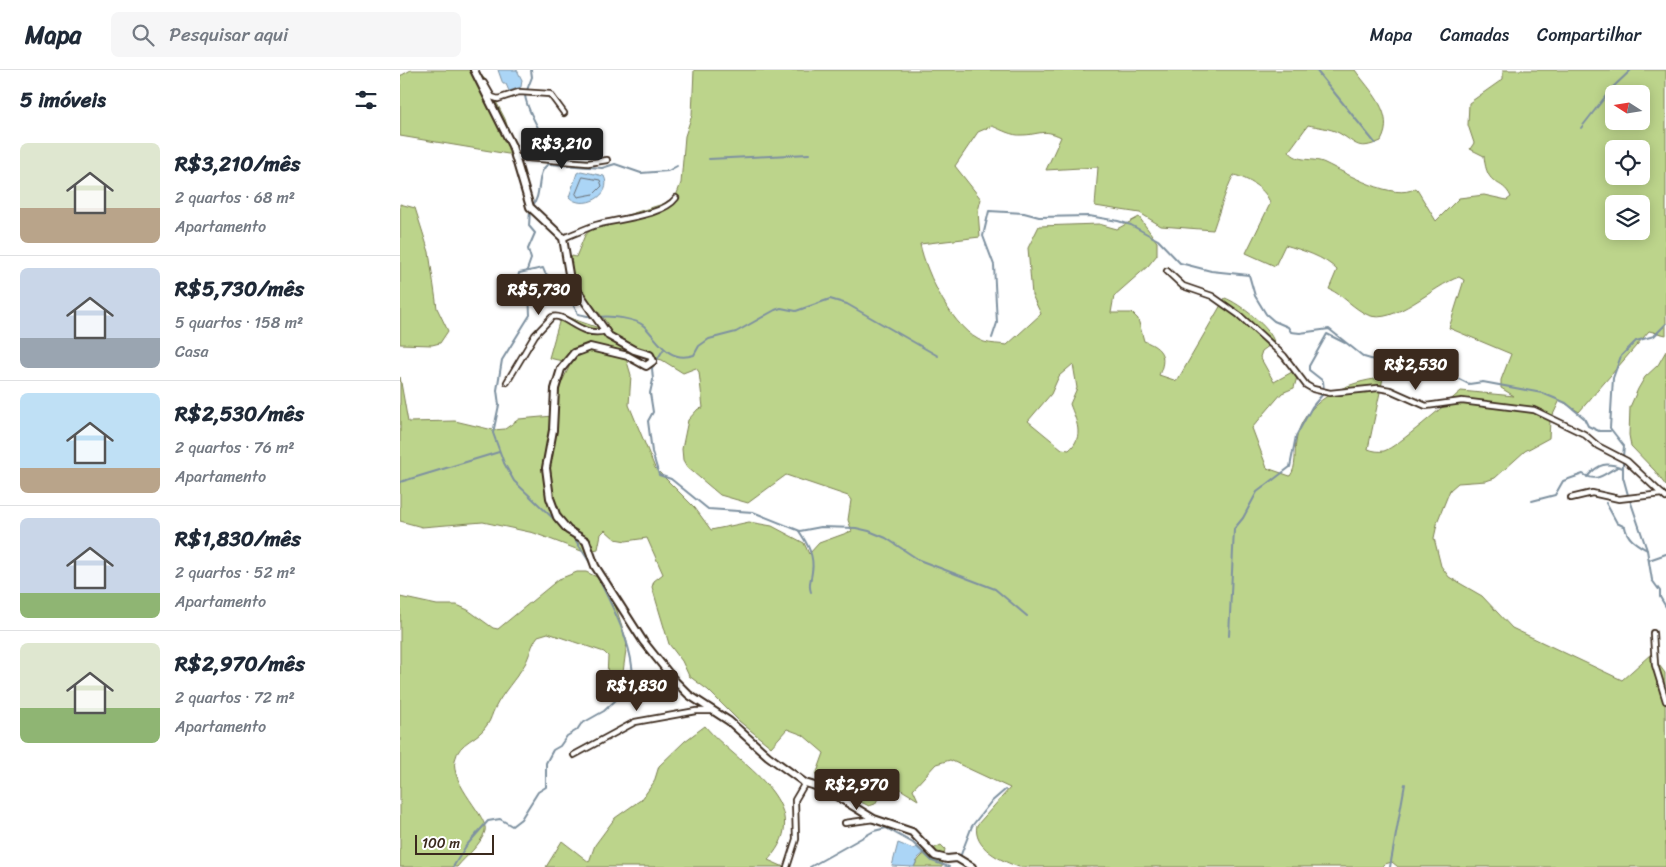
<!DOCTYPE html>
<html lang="pt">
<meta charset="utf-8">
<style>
body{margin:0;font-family:Sriracha,sans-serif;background:#f6f6f7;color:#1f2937;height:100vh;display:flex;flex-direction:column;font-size:19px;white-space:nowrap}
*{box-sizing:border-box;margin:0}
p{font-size:16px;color:#747a83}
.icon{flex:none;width:28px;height:28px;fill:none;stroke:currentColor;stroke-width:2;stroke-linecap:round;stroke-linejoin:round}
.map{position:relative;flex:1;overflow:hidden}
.sheet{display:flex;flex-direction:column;background:#fff;width:400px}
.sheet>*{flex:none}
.needle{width:32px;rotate:282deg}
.fabs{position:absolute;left:1205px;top:15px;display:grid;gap:10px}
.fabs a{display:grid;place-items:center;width:45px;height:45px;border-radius:8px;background:#fff;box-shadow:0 2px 12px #0003;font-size:25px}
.scale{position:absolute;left:15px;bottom:12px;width:79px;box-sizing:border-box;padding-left:5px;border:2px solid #3b2a1e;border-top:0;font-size:14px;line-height:18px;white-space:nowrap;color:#3b2a1e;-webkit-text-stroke:4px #fff;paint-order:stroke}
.price{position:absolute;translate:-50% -42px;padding:0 11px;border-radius:5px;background:#3b2a1e;color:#fff;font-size:16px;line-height:32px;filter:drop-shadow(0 1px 2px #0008)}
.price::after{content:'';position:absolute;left:50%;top:30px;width:15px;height:11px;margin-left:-8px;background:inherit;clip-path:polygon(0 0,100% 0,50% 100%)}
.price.current{background:#222;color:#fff}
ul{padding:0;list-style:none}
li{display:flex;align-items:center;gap:15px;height:125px;padding:0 20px}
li+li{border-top:1px solid #e0e1e3}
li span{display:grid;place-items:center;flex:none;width:140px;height:100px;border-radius:8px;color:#555}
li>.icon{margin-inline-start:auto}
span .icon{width:60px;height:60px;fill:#fffc;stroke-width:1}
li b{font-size:21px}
h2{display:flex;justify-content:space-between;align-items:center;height:60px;padding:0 20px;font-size:21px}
header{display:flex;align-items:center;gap:30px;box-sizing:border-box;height:70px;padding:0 25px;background:#fff;border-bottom:1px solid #e0e1e3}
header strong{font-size:24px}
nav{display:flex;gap:28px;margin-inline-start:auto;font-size:18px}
.search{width:350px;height:45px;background:#f6f6f7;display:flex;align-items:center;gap:12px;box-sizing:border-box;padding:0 18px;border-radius:8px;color:#747a83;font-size:19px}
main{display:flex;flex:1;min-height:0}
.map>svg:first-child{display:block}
</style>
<header>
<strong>Mapa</strong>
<div class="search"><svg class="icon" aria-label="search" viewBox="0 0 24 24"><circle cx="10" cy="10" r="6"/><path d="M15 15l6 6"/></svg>Pesquisar aqui</div>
<nav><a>Mapa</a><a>Camadas</a><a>Compartilhar</a></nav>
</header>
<main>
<section class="sheet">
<h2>5 imóveis<svg class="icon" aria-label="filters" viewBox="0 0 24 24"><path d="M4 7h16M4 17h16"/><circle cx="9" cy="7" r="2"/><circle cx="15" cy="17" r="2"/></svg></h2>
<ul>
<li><span style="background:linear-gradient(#dfe7d0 65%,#b9a48a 0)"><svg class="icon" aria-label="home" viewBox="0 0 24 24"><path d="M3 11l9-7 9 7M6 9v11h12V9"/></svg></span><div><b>R$3,210/mês</b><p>2 quartos · 68 m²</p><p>Apartamento</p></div></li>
<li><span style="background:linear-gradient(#c9d6e8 70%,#9aa5b1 0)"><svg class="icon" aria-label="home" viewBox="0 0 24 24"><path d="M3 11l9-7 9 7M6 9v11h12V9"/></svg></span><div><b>R$5,730/mês</b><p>5 quartos · 158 m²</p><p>Casa</p></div></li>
<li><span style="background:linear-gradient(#bfe0f5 75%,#b9a48a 0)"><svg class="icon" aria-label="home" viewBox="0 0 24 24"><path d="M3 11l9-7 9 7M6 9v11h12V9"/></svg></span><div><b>R$2,530/mês</b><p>2 quartos · 76 m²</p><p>Apartamento</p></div></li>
<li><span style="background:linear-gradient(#c9d6e8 75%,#8fb573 0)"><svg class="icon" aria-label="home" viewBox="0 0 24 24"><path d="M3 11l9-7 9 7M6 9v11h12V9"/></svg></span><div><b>R$1,830/mês</b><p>2 quartos · 52 m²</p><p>Apartamento</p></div></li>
<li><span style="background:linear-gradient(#dfe7d0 65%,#8fb573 0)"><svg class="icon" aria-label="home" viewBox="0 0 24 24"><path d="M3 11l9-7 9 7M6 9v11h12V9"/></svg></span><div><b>R$2,970/mês</b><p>2 quartos · 72 m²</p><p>Apartamento</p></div></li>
</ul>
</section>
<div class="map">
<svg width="1266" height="797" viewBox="0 0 1266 797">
<rect width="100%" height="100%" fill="#fff"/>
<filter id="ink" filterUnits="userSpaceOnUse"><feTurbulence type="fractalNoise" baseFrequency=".02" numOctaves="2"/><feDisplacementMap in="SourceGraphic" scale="10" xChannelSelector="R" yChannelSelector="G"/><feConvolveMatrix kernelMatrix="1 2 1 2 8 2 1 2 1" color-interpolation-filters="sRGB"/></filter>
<g filter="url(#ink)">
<!-- green -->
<g fill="#bcd48b" stroke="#7c7f54" fill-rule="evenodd">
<path d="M11 0H68L84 8 105 49 114 77V85L0 66V6Z"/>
<path d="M294 0H955C970 21 996 44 981 71 957 81 958 74 939 63 930 58 917 57 908 55L889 81C897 93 913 87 925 93 946 103 994 132 1016 118L1036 151 1059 128 1084 125 1107 130 1111 127C1102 107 1087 120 1084 86L1070 79 1074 73 1068 55 1069 33 1103 9V0H1266V265L1249 261 1179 342 1160 330 1150 351 1149 368 1125 381 1095 408 1086 411 1058 413 1050 420 1038 450 1034 468 1041 496 1049 507 1082 526 1112 558 1222 610 1251 584 1265 603 1266 797H998L992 792 985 794 982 797H619C602 791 572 778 577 755L610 718 550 690 536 694 513 719 518 730 500 719 486 715 475 734 469 736 455 729 435 713 416 705 424 683 403 665 387 659 371 677 339 651 308 620 289 606 282 591 269 574 252 517 254 511 263 504 247 468 226 471 215 469 205 460 201 464 198 479 184 482 134 463 83 452 22 457 0 451V307L8 352 55 351 93 360 105 359 119 349 153 346 160 316 171 293 149 288 161 245 196 257 208 255C197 236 162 209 172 186L176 187 185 165 198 154 263 134 276 126 281 113 285 66 292 45ZM1214 24H1241V51H1214ZM592 56C602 60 612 66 622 65 639 65 643 58 661 67L646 100 698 97 695 136 740 143 761 156 813 160C818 146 828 113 834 105 847 108 868 120 870 134L846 183 875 196 885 175C902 180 925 187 937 200L929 219C943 225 954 239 968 245 994 256 1034 215 1059 207L1064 210 1049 258 1111 284 1101 310V318L1114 326 1061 321C1047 333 997 377 984 381 979 382 973 381 968 379L983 308C947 311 901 331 896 372 894 383 897 397 890 406L867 398 852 358 882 323 894 318 897 307 892 302 874 312 860 287 862 281 874 272C871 258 839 233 825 228L777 311 759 305C767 287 763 278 744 271L738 249 732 243H711L714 226 748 196 757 185V172L739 147 717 159 699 154 639 156 628 178 632 225 641 244 607 275C600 274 591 274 584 272 553 261 526 203 520 174L580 167 578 141 581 129 555 96 578 62ZM1214 79H1241V106H1214ZM1214 134H1241V161H1214ZM220 280 262 290 283 303 296 298 299 302 303 338 298 339 288 350 282 379 283 390 287 397 320 425 348 433 386 405 448 426 451 430 448 450 452 461 419 473 409 484 404 473 372 456 349 452 311 460 295 438 255 398 229 335 231 305 225 285ZM673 294 677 318 670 334C676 351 685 366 669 380L662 379 628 351 651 324 659 306Z"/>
<path d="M0 134 15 138 29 182 37 238 48 261 40 273 32 275 0 274Z"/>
<path d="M1266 281V416L1255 401 1231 376 1229 365 1230 337 1238 319 1245 307 1258 295Z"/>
<path d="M177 502H186L197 507 212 525 227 572 222 610 215 612 207 607 208 586 204 582 148 563 138 566C131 575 130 585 125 594 116 609 103 622 95 638 92 643 91 650 87 655 78 670 59 671 55 690 50 715 89 747 85 761 81 775 66 786 57 797H0V527L37 535H57L68 540 93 558 98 559 159 509Z"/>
<path d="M305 656C336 694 420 733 368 790L384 797H146L162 771 189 792 195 775 215 748 242 729 254 712 259 696 285 671Z"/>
<path d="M541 775 545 779 542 797H514C520 784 529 781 541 775Z"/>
</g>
<!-- water -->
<g fill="#abd5f6" stroke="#7e91a0">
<path d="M98 0H117L122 10 121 17 109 21 106 14H103Z"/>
<path d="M181 101 204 106C214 126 182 141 169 127L177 103Z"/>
<path d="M498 773 513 779 517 777 524 783 518 788 514 797 492 796Z"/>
</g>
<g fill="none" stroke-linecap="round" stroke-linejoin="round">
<!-- shore -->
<path stroke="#686e74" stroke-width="1" d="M183 107 200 110 202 116 194 124 178 127 176 124Z"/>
<!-- stream -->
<g stroke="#7e91a0" stroke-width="2">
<path d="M916 0 975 73"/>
<path d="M127 20 132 7 131 0"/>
<path d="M125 25C126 39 147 74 155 87"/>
<path d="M1181 58 1212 18 1231 0"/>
<path d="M309 89 409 84"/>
<path d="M132 136C143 125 135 101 149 94L202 98 215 94 241 103 268 101 277 96"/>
<path d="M127 200 131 189 128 179 135 163 129 156 130 140"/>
<path d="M199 247C209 245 237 249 244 256 260 272 268 293 294 285L299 276 309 269 336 262 375 240 381 238 396 241 430 229 447 234 538 286"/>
<path d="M592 268 597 253 594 195 583 166 589 141 624 143 639 147 689 146 718 151 731 155 758 170 780 193 811 201 849 205 855 226 866 244 874 251 888 257 891 262 900 263 929 259 964 287 984 293 999 292 1005 297 1013 298 1020 305 1029 303 1042 309H1059L1069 314 1083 312 1142 323 1166 333 1184 348 1188 356 1199 361H1210"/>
<path d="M263 280 252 298 253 310 250 323 253 342 248 351 252 382 259 405 271 409 308 439 353 442 400 461 421 457 456 458 469 461 486 468 519 490 595 519 627 546"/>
<path d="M924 321 923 311 909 300V296L927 264 945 273"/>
<path d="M1223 386 1224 376 1210 358 1213 308 1221 286 1236 271 1254 266 1266 254"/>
<path d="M1223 391V407L1228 425"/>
<path d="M1187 407C1199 393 1206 392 1223 398"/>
<path d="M0 412 99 382"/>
<path d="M1230 430 1247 480 1252 510 1260 521V527L1266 537"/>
<path d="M1132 431 1155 425 1163 411 1183 404C1198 414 1205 402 1218 397"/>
<path d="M1206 433 1217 453 1225 457C1227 469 1237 474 1247 480"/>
<path d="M158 453 114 411 104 393 93 363 99 335 97 320 102 290 130 245 129 222 117 213 119 203 143 198 145 203 165 219 178 244 192 247"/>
<path d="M399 461C407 473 415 486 412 502 411 511 408 514 411 522"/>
<path d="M173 466 192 496"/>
<path d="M1249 490 1266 484"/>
<path d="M829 566 834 459 843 448 857 422 890 397 896 366 912 337 922 325"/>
<path d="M560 787 572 756 590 733 605 720"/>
<path d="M53 797 66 776 88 751 100 749 112 756 121 749 138 722 146 717V693L153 680 160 676 167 666 177 660 181 654 204 641 217 629 229 628C244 592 211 533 194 500"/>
<path d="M410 797 474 761 486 758 513 773 532 791 549 797"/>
<path d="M990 797 1005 714"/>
</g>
<defs>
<g id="street">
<path d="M84 13 92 27 98 29 119 22 150 24 164 43"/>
<path d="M115 87 188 93 207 90"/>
<path d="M163 168C174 164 184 159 196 155 217 149 263 146 276 128"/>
<path d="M767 201 783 216 812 226 839 245 884 286 906 315 913 319 930 323 978 318 990 320 1026 336 1062 331 1134 340 1184 364 1198 376 1227 391 1266 428"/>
<path d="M107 312 135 265 152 247C167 243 179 268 206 261"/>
<path d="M1171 428 1192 423 1219 429 1262 424"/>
<path d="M1253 563 1255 595 1266 631"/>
<path d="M174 685 235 652 296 641H311"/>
<path d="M445 753 474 749"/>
<path d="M387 797 396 769 395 730 405 713"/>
</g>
<path id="secondary" d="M74 0 112 76 130 137 163 168 170 210 209 266 234 280 250 285 253 291 246 296 228 286 190 277 174 283 161 299 155 319 153 360 146 398 150 428 157 447 168 460 186 471 195 496 243 571 275 611 289 625 329 651 368 686 405 713 425 719 474 749 512 762 535 786 547 789 557 788 572 797"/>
</defs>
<!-- street casing -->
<use href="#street" stroke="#3b2a1e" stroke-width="8"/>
<!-- secondary casing -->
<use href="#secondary" stroke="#3b2a1e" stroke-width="10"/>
<!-- street -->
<use href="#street" stroke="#fff" stroke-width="4.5"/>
<!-- secondary -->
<use href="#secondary" stroke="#fff" stroke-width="6"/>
</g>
</g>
</svg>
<div class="fabs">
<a><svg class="needle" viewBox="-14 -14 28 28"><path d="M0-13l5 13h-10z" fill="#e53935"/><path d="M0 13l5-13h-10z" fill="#747a83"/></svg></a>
<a><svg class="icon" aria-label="locate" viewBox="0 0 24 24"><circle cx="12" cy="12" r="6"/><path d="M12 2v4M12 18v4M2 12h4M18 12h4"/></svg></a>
<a><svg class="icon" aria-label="layers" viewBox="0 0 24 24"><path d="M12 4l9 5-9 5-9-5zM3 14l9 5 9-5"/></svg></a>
</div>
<div class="scale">100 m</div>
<b class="price current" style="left:162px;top:100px">R$3,210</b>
<b class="price" style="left:139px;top:246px">R$5,730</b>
<b class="price" style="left:1016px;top:321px">R$2,530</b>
<b class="price" style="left:237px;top:642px">R$1,830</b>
<b class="price" style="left:457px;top:741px">R$2,970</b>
</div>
</main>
